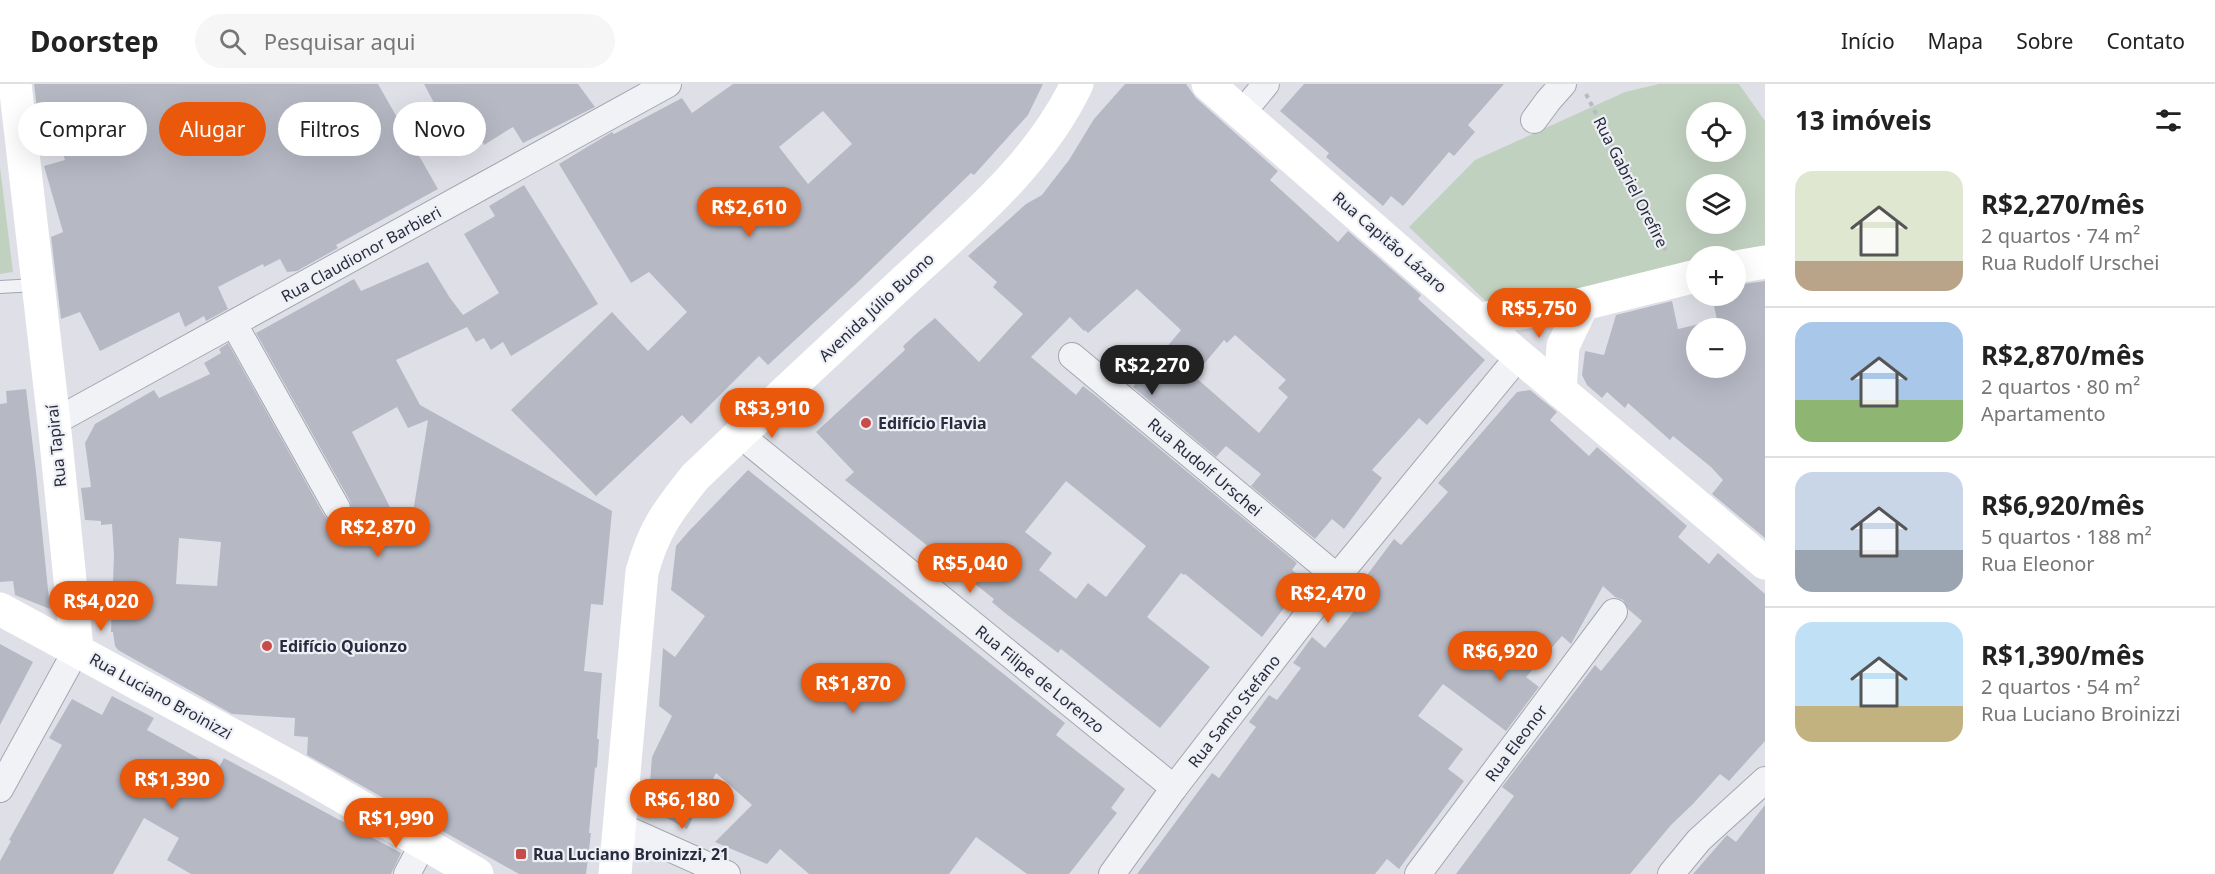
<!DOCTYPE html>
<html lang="pt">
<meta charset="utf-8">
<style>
body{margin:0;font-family:"Noto Sans",sans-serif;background:#f6f6f6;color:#222;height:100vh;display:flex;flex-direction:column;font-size:22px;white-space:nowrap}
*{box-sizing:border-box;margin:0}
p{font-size:20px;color:#767676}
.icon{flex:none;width:33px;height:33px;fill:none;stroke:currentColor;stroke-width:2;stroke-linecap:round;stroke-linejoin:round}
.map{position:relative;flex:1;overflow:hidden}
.side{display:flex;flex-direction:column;background:#fff;width:450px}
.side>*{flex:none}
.hud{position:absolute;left:18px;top:18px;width:570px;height:54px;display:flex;gap:12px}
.fabs{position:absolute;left:1686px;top:18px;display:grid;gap:12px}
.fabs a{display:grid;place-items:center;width:60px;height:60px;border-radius:50%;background:#fff;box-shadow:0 6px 24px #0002;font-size:30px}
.price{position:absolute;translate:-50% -51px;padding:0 14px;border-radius:21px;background:#ea580c;color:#fff;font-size:20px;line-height:39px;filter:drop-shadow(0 2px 3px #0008)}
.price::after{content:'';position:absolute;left:50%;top:36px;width:18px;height:14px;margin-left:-9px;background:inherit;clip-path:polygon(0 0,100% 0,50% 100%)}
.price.selected{background:#222;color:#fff}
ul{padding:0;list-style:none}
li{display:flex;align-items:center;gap:18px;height:150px;padding:0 30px}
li+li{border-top:2px solid #e0e0e0}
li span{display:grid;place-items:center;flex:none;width:168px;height:120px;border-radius:18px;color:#555}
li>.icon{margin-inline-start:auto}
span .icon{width:72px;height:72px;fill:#fffc;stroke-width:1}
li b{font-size:26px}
h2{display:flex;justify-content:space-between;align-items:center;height:72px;padding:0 30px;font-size:26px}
.pill{padding:0 21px;border-radius:27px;background:#fff;box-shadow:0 6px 24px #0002;font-size:21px;line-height:54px}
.pill.selected{background:#ea580c;color:#fff}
header{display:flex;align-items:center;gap:36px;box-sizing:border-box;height:84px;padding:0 30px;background:#fff;border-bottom:2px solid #e0e0e0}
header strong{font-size:28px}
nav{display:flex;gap:33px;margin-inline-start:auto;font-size:21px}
.search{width:420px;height:54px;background:#f6f6f6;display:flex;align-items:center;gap:15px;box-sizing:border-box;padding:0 21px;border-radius:33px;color:#767676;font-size:22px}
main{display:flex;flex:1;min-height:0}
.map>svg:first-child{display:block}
</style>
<header>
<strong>Doorstep</strong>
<div class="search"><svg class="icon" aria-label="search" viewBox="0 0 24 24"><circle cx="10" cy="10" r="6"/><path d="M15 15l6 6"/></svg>Pesquisar aqui</div>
<nav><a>Início</a><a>Mapa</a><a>Sobre</a><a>Contato</a></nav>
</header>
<main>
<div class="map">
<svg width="1765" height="790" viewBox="0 0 1765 790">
<rect width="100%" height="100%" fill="#dfe0e7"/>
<!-- green -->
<g fill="#c1d1c0" fill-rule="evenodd">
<path d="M1659 0H1739L1765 37V167L1736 172H1696V181L1498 229 1409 143 1475 76 1625 8ZM1696 28H1736V68H1696ZM1696 100H1736V140H1696Z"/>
<path d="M0 83 13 188 0 190Z"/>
</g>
<!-- building -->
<g fill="#b6b9c4" fill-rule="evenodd">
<path d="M34 0H378L438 105 336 161 338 164 297 187 287 188 280 175 264 183 263 180 218 203 228 225 206 237 204 232 185 243 179 228 100 267 80 228 61 235 51 153 63 148 44 82 65 76 49 29 38 33Z"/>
<path d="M424 0H578L595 23 523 59 513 43 484 61 483 58 461 70Z"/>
<path d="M733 0H1043L1028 31 974 91 971 89 857 199 768 281 759 272 691 340 682 331 596 412 511 326 612 228 648 267 687 228 649 188 631 199 559 80 612 48 614 50 682 14 692 29ZM823 27 852 60 808 100 779 63Z"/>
<path d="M1125 0H1186L1196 14 1278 87 1270 96 1338 158 1348 147 1421 211 1418 215 1485 276 1427 341 1419 334 1372 386 1382 394 1344 445 1332 435 1315 455 1251 402 1261 390 1226 362 1216 373 1133 303 1181 246 1137 205 1088 249 1085 246 1084 247 1070 233 1031 273 1076 311 1083 302 1096 312 1297 479 1292 486 1305 496 1262 553 1185 490 1184 491 1181 489 1147 533 1210 583 1160 644 1061 565 1058 569 1005 529 992 518 994 515 845 396 854 388 816 348 905 266 903 262 916 250 935 234 979 278 1023 230 993 203 997 198 968 172 1026 120 1042 111 1048 103 1069 76 1094 35ZM1235 251 1286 296 1278 304 1288 313 1259 349 1194 292 1224 256 1227 259ZM1066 397 1146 462 1106 513 1088 499 1076 515 1039 486 1052 469 1025 448Z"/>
<path d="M1304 0H1504L1468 41 1475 48 1454 72 1449 68 1403 122 1391 112 1383 122 1326 73 1329 69 1280 27Z"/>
<path d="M524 101 598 220 511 272 503 258 491 266 484 254 476 258 467 243 396 276 420 321 612 427 603 521 591 520 584 587 602 589 597 655H599L597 683 595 684 589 749H591L586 790H519L307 671 308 653 294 652 295 634 232 630 118 566 115 562 113 548H111L114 471 112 440 101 441V437L85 436 81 404 91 403 85 359 95 340 154 306 159 314 210 290 204 279 221 269 219 265 228 259 324 431 329 437 336 439 345 437 350 432 352 425 350 417 256 249 354 195 361 207 428 178 450 214 463 231 499 209 464 150 495 132 489 122ZM397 323 408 344 428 336 408 459 352 348ZM179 454 221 458 217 502 176 500Z"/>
<path d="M1765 197V454L1712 410 1723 396 1711 383 1673 352 1670 356 1628 319 1625 324 1607 308 1602 314 1587 301 1582 291 1585 267 1604 271 1616 231 1672 217 1678 245 1717 236 1712 212H1736V201ZM1696 244H1736V284H1696Z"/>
<path d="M26 305 36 388 50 525 15 511 13 497 0 498V320L7 319 6 307Z"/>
<path d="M1530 306 1557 328 1550 336 1589 372 1597 363 1687 442 1678 453 1709 480 1718 469 1765 510V657L1729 697 1720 690 1693 720 1671 741 1630 790H1456L1514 712 1502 703 1595 581 1601 587 1642 537 1628 525 1623 516 1615 513 1603 502 1571 560 1562 552 1526 593 1539 603 1506 647 1443 600 1418 632 1463 665 1448 685 1464 697 1399 785 1387 775 1375 790H1137L1212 689 1219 694 1256 643 1249 638 1269 611 1277 616 1301 584 1293 579 1312 553 1325 564 1355 526 1346 519 1394 455 1401 461 1448 408 1438 399 1517 308Z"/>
<path d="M748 386 1065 639 1056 651 1125 705 1111 724 1117 729 1069 790H1027L976 753 949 790H809L780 765 767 780 715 758 752 721 716 689 687 745 648 724 652 673 672 632 659 622 663 564 675 573 705 532 671 506 676 462 689 447Z"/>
<path d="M0 560 33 578 0 641Z"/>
<path d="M112 612 154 634 147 646 218 685 224 674 401 769 391 790H191L167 776 179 754 144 734 113 790H0V777L11 757 9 756 62 661 49 654 72 615 102 631Z"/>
<path d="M1765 721V790H1693L1727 751 1736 758Z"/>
</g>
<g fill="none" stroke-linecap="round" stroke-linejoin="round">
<defs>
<path id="lane" d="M0 203 36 201"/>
<g id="street">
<path d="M1242 29 1266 0"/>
<path d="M1534 36 1548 17 1563 0"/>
<path d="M234 240 337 424"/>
<path d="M1072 272 1337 493"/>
<path d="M54 338 668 0"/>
<path d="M739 350 1174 704"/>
<path d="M0 705 77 565"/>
<path d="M620 742 727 790"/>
<path d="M407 790 423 760"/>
<path d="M1112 790 1174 704 1337 493 1519 272"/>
<path d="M1418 790 1614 528"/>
<path d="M1671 790 1699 756 1765 696"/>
</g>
</defs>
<!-- lane casing -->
<use href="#lane" stroke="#a4a6b1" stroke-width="14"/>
<!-- street casing -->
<use href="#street" stroke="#a4a6b1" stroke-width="28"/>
<!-- path -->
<path stroke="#b9bbc2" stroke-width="4" stroke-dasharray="4.5 4.5" stroke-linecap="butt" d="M1586 10 1667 169"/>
<!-- lane -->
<use href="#lane" stroke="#f1f2f6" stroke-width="12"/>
<!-- street -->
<use href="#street" stroke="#f1f2f6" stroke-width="26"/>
<!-- secondary -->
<g stroke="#fff" stroke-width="33">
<path d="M15 0 54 338 77 565"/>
<path d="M1208 0 1519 272 1765 479"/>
<path d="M1736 183 1765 178"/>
<path d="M1479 235 1583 220 1696 192"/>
<path d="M1560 307 1563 262 1583 220"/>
<path d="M0 525 293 684 477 790"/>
<path d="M615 790 642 488C654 445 667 428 695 393 764 327 834 262 904 197 968 138 1039 80 1077 0"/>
</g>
</g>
<!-- markers -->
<g fill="#c84c48" stroke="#eef0f5" stroke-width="2">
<circle cx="866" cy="339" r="6"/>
<circle cx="267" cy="562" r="6"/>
<rect x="515" y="764" width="12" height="12" rx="3"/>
</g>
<g text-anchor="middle" stroke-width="4.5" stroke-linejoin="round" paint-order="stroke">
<!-- street labels -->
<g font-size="16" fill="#282c3e" stroke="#eef0f5">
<text transform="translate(1631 98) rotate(63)" y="6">Rua Gabriel Orefire</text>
<text transform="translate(1390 158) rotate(41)" y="6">Rua Capitão Lázaro</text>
<text transform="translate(361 170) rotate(-29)" y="6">Rua Claudionor Barbieri</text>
<text transform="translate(876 223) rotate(-43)" y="6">Avenida Júlio Buono</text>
<text transform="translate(56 362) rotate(-96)" y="6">Rua Tapiraí</text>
<text transform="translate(1205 383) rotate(40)" y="6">Rua Rudolf Urschei</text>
<text transform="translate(1040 595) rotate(39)" y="6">Rua Filipe de Lorenzo</text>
<text transform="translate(161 612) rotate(29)" y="6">Rua Luciano Broinizzi</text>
<text transform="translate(1234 627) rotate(-52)" y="6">Rua Santo Stefano</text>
<text transform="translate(1516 659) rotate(-53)" y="6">Rua Eleonor</text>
</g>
<!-- poi labels -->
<g font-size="16" font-weight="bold" fill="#282c3e" stroke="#eef0f5" text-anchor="start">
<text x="878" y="345">Edifício Flavia</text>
<text x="279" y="568">Edifício Quionzo</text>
<text x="533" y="776">Rua Luciano Broinizzi, 21</text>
</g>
</g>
</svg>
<div class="fabs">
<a><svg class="icon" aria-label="locate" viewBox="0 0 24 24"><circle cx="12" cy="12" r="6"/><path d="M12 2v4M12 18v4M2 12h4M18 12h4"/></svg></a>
<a><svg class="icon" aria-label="layers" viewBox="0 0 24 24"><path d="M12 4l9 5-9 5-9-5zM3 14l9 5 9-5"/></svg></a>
<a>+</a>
<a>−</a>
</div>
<b class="price" style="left:749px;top:154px">R$2,610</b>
<b class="price" style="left:1539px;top:255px">R$5,750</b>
<b class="price selected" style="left:1152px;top:312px">R$2,270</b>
<b class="price" style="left:772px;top:355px">R$3,910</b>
<b class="price" style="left:378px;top:474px">R$2,870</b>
<b class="price" style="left:970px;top:510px">R$5,040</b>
<b class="price" style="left:1328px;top:540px">R$2,470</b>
<b class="price" style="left:101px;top:548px">R$4,020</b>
<b class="price" style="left:1500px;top:598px">R$6,920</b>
<b class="price" style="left:853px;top:630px">R$1,870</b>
<b class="price" style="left:172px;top:726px">R$1,390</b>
<b class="price" style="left:682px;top:746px">R$6,180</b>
<b class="price" style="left:396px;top:765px">R$1,990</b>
<div class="hud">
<a class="pill">Comprar</a>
<a class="pill selected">Alugar</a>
<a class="pill">Filtros</a>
<a class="pill">Novo</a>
</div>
</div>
<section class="side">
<h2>13 imóveis<svg class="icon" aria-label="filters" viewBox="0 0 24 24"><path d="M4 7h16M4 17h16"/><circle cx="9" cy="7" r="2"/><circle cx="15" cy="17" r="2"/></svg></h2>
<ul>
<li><span style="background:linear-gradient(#dfe7d0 75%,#b9a48a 0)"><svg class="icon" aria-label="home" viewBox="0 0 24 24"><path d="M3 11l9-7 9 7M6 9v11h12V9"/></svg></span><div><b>R$2,270/mês</b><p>2 quartos · 74 m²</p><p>Rua Rudolf Urschei</p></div></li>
<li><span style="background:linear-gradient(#a9c7e8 65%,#8fb573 0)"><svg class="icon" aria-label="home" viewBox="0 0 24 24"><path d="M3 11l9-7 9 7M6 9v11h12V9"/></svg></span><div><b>R$2,870/mês</b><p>2 quartos · 80 m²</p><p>Apartamento</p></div></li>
<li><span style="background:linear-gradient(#c9d6e8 65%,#9aa5b1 0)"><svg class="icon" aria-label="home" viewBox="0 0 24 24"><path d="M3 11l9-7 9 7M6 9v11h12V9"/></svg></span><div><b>R$6,920/mês</b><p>5 quartos · 188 m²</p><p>Rua Eleonor</p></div></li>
<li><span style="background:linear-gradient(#bfe0f5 70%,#c2b280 0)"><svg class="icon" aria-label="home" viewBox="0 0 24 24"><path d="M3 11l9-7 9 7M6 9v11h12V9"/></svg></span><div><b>R$1,390/mês</b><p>2 quartos · 54 m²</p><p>Rua Luciano Broinizzi</p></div></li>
</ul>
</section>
</main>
